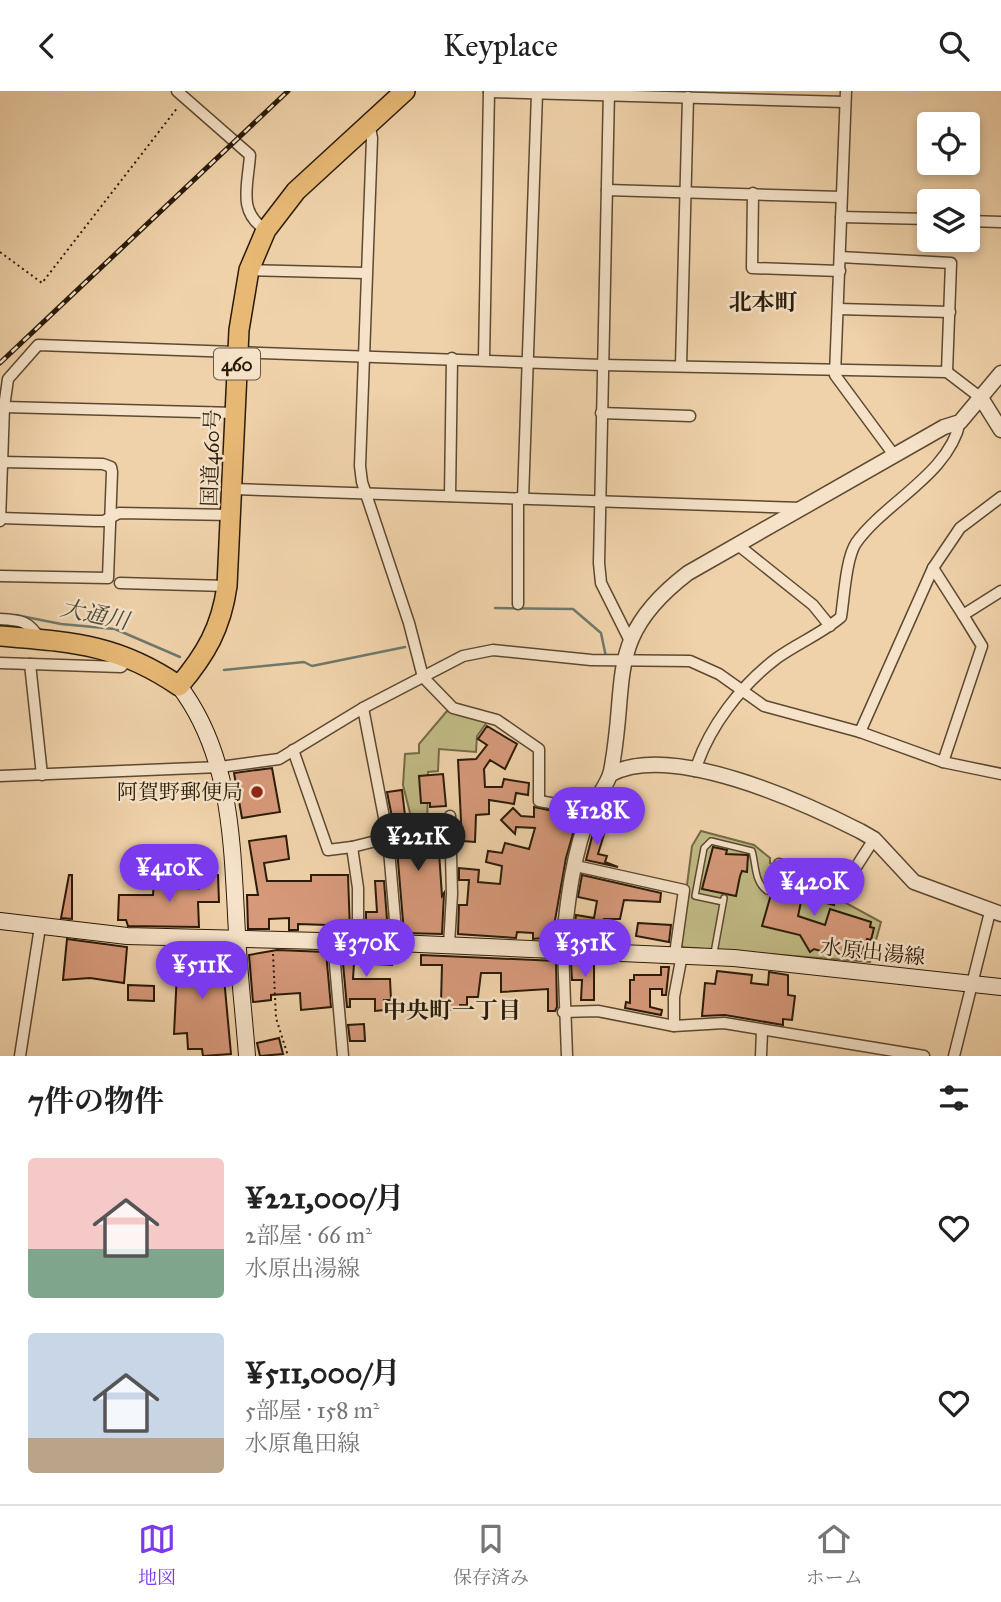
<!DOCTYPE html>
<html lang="ja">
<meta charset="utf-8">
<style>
body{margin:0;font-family:"IM FELL Great Primer","Noto Serif JP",serif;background:#f2f2f2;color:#222;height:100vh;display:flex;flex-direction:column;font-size:26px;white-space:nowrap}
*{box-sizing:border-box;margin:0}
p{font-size:23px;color:#767676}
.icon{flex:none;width:38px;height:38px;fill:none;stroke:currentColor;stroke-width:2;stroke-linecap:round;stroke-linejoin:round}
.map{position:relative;height:965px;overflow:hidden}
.sheet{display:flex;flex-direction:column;background:#fff;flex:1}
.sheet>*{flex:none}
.controls{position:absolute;left:917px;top:21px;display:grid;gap:14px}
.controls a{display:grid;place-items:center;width:63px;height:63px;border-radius:7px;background:#fff;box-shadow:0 4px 10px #0003;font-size:35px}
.price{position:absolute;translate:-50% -60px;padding:0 16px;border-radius:24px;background:#7c3aed;color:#fff;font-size:23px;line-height:46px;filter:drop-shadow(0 2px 4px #0008)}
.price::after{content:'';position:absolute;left:50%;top:42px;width:21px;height:16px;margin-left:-10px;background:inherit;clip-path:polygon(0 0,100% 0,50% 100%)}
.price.active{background:#222;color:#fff}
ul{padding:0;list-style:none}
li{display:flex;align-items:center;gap:21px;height:175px;padding:0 28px}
li span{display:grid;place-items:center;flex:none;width:196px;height:140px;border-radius:7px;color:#555}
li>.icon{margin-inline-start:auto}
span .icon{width:84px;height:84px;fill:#fffc;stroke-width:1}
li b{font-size:30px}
h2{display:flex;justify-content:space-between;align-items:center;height:84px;padding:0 28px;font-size:30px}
header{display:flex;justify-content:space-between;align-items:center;height:91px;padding:0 28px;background:#fff;font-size:32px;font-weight:600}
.tabs{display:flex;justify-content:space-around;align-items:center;height:98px;border-top:2px solid #e0e0e0;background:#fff;font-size:19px;color:#767676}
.tabs a{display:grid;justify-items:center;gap:4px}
.tabs .active{color:#7c3aed}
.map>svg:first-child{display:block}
</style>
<header><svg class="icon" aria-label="back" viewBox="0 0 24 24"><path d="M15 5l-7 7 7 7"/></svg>Keyplace<svg class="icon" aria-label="search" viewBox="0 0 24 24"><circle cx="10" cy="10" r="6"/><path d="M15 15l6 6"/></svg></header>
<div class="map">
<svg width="1001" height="965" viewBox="0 0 1001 965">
<rect width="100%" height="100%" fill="#f0d2aa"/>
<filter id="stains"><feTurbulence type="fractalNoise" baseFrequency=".00286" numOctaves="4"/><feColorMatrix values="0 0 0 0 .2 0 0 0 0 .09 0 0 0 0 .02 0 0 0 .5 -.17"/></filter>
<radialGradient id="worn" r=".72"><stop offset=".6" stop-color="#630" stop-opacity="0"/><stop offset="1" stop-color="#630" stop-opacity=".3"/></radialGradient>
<!-- green -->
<g fill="#c0ba84" stroke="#756a46" stroke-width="2">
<path d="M447 620 487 631 477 645 476 661 439 658 438 680 428 681 427 742H415L403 694 405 663 419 662V653Z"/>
<path d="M701 740 754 754 770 767V772L846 799 844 811 881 831 870 871 679 856 692 755Z"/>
</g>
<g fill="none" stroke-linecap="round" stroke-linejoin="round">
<!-- stream -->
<g stroke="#6e796c" stroke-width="2.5">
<path d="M495 517 573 518 601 542 606 566"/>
<path d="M16 524 61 533 115 538 180 566"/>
<path d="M224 579 304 571 312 575 405 556"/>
</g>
</g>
<!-- building -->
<g fill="#d6997a" stroke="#2a1b09" stroke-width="2">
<path d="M487 635 517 653 505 678 490 669 484 678 485 696H502L504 688 529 692 528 704 516 702 514 713 489 709V723L476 724 475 751 462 750 458 669 476 668 487 654 478 648Z"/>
<path d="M272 677 280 721 242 727 234 682Z"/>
<path d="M443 683 446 715 430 716V712H421L419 685Z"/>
<path d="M402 699 406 733 410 732 411 745 429 744V732H437L442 805 444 802 442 843 404 842 396 746 387 701Z"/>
<path d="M534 716 578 725 566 767 552 846 533 848V842L517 841 516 847 458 843 459 814H467L469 789H459V777L479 779 478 791 500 793 502 775 486 771 488 760 502 762 505 752 529 758 535 737 516 736 515 743 501 729 513 717 521 725 534 726Z"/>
<path d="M595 734 606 737 598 763 607 765 605 771 618 776 586 769Z"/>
<path d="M286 745 289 768 264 772 267 790H311V784H348L350 840H327V834L298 833V839H289V827L269 828V838H248L247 804H258L249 750Z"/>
<path d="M713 756 727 759 726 763 748 764 747 781 742 780 740 785 736 805 702 798Z"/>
<path d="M771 780 828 798 827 802 836 803 834 814 802 806 798 825 825 834 830 818 871 831 870 836 874 837 871 849 867 848 860 868 832 860 831 863 814 858 810 861 800 844 762 835 772 800 768 793Z"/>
<path d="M69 784H72V828L61 827Z"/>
<path d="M199 784H218L219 811H198L199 836 128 835 126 829H118L119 804H153L154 789H177V798H199Z"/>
<path d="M582 784 661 802 660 811 624 809 620 828H604L600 849H573L576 824 594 827 597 810 578 806Z"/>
<path d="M375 790H384L388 841H366V821H377Z"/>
<path d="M638 832 671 834 669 851 636 845Z"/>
<path d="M67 848 127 856 124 892 90 887 63 889Z"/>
<path d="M174 857 212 858 222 865 231 963 203 965 202 958H188L187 942 174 943 177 881H174Z"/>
<path d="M277 859 326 861 331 916 301 919 300 902 271 904V909L253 911 249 864Z"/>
<path d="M342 861 391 862 392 874 354 872 353 888H390L391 909H384V919L375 920V908H350V916H347Z"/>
<path d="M421 864 556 870 557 916 555 920H548V898L501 901V882H481L478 906H467V914H460V919H444V911H441L442 874H421Z"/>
<path d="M571 872H594V909H581L582 889H572Z"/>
<path d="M661 876H669L666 904H662V898H650V916L662 919 661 924 625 917 626 911 630 912V889H634V884H661Z"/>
<path d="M717 880 752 884 751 892 768 894 769 881 788 884V904L795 905 792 929 783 928V934L725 924 702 925 705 892 715 893Z"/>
<path d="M128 894 154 895V910L128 909Z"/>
<path d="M364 933 365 950H350L348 934Z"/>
<path d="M279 947 283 963 260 965 257 952Z"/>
</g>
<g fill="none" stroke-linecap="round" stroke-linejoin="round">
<defs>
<g id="service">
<path d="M723 811 695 805 704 757 711 750 752 760C756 773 754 791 767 800"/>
<path d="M714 862 724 807"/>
</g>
<g id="minor">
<path d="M177 0 250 64C248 95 237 121 266 139"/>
<path d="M609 0 599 472 601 492 630 550"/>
<path d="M846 0 835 284 894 364"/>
<path d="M489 1 845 11"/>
<path d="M369 32 372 47 360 375 362 391 409 532 423 586 453 617 497 629 539 658V710L591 719"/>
<path d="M607 99 841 106"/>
<path d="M753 102 752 177 840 180"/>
<path d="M841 126 929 128"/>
<path d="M968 130 1001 131"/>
<path d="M840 166 951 172 947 281"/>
<path d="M249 179 365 182"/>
<path d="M838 218 950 221"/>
<path d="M484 268 489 0"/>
<path d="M681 275 688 6"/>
<path d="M4 316 236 322"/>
<path d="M601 322 690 325"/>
<path d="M233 398 801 417"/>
<path d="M450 405 452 267"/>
<path d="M518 407V513"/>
<path d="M523 408 537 2"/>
<path d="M0 427 95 430H104L119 422 232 424"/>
<path d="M0 430 4 316 8 288 38 254 602 274 947 281 981 307"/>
<path d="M738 454 813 514 830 535"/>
<path d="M933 477 963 524"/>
<path d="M0 485 108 487 112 381 111 376 103 373 2 371"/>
<path d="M120 492 227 495"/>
<path d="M0 528C21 529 29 530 40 548"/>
<path d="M0 572 121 576 130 567"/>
<path d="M30 573 42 684"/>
<path d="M363 617 388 747 397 852"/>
<path d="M860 641 933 477 960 437 1001 406"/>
<path d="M293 659 328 759 352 756 358 797V851"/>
<path d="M943 671 982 555 963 524 1001 500"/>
<path d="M695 680C708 637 741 594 777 567 798 552 821 543 841 526 844 507 846 467 856 452 885 411 949 383 960 331"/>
<path d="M0 685 220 676 279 668 363 617 463 565 493 559 591 569 690 570 719 583 764 615 860 641 943 671 1001 683"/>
<path d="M352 756 388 747"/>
<path d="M779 773 844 795 874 748"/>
<path d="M576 775 684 799 675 863"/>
<path d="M333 850 343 965"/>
<path d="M449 854 452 803 450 725"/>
<path d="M563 858 567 965"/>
<path d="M563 921 598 920 674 935 724 932 924 965"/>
<path d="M674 935V906L682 864"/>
<path d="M20 965 40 836"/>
<path d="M761 965 762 940"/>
<path d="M954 965 990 821"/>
</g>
<g id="tertiary">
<path d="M981 307 1001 339"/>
<path d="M611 683C672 651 803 711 860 740L874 748 914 791 1001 823"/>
<path d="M563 858C567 813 573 760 591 718 597 705 608 694 611 680 629 589 603 547 688 482L944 336 960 331 1001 282"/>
</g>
<g id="secondary">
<path d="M179 595C233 666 232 756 237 842 239 883 244 924 247 965"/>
<path d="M0 830 127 845 397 852 734 867 1001 896"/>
</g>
<path id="trunk" d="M0 545C72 551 118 553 179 595 206 563 221 537 227 495L239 239 249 179 266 139 296 100 405 0"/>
</defs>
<!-- service casing -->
<use href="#service" stroke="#5c4931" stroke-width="8"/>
<!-- minor casing -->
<use href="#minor" stroke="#5c4931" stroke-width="13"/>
<!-- tertiary casing -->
<use href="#tertiary" stroke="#5c4931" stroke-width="17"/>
<!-- secondary casing -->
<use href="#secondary" stroke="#2a1b09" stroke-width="18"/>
<!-- trunk casing -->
<use href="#trunk" stroke="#2a1b09" stroke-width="22"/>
<!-- path -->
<g stroke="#2a1b09" stroke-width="2" stroke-dasharray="2 3.5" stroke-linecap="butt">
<path d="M0 161 42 192 178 16"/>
<path d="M273 863 276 927 288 965"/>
</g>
<!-- service -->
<use href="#service" stroke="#f5e2c8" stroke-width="5"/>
<!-- minor -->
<use href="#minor" stroke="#f5e2c8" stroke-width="10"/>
<!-- tertiary -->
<use href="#tertiary" stroke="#f5e2c8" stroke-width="14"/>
<!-- secondary -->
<use href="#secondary" stroke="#f5e2c8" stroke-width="16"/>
<!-- trunk -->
<use href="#trunk" stroke="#e8b975" stroke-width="19"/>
<defs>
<path id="rail" d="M0 272 288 0"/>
</defs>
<!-- rail casing -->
<use href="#rail" stroke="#2a1b09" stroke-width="5"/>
<!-- rail -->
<use href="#rail" stroke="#f5e2c8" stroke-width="2.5" stroke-dasharray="8" stroke-linecap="butt"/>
</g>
<!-- markers -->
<circle fill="#8f2418" stroke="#f5e2c8" stroke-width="2.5" cx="257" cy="701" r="7"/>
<g text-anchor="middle" stroke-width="5" stroke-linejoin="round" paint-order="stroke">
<!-- shield labels -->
<rect fill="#f5e2c8" stroke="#675742" stroke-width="2" x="214" y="257.5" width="46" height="31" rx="5"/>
<g font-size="19" font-weight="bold" fill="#2a1b09">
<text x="237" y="280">460</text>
</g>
<!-- street labels -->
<g font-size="21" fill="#2a1b09" stroke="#f5e2c8">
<text transform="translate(211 367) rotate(-88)" y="7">国道460号</text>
<text transform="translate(873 861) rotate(6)" y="7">水原出湯線</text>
</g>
<!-- poi labels -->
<g font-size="21" fill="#2a1b09" stroke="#f5e2c8" text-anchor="end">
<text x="243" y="708">阿賀野郵便局</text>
</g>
<!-- neighbourhood labels -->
<g font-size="23" font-weight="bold" fill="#2a1b09" stroke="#f5e2c8">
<text x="763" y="219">北本町</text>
<text x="452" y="927">中央町一丁目</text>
</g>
<!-- water labels -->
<g font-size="23" font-style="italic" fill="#4c4a3b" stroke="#f5e2c8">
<text transform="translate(95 523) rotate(12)" y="8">大通川</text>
</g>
</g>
<rect width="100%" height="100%" filter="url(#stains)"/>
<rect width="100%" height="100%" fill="url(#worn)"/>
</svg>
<div class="controls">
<a><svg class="icon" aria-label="locate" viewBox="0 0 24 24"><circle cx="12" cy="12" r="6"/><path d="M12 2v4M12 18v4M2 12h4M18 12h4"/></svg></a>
<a><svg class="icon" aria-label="layers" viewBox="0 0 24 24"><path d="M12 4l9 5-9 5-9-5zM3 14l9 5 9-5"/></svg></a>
</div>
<b class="price" style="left:597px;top:756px">¥128K</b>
<b class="price active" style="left:418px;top:782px">¥221K</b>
<b class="price" style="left:169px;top:813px">¥410K</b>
<b class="price" style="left:814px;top:827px">¥420K</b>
<b class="price" style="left:366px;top:888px">¥370K</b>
<b class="price" style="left:585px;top:888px">¥351K</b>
<b class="price" style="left:202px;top:910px">¥511K</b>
</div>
<section class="sheet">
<h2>7件の物件<svg class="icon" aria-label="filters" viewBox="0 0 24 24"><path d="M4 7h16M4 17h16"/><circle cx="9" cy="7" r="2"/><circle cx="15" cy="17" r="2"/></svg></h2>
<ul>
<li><span style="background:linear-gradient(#f6c9c9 65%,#7fa58c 0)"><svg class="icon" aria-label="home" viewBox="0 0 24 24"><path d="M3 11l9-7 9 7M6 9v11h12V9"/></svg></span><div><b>¥221,000/月</b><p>2部屋 · 66 m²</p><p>水原出湯線</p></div><svg class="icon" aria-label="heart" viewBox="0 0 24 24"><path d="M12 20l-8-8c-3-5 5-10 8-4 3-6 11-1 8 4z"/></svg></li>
<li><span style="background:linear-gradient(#c9d6e8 75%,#b9a48a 0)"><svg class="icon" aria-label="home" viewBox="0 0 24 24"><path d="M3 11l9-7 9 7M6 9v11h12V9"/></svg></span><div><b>¥511,000/月</b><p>5部屋 · 158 m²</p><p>水原亀田線</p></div><svg class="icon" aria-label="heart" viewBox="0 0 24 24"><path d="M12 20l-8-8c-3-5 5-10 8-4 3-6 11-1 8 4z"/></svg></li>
</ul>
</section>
<nav class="tabs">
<a class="active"><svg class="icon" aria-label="map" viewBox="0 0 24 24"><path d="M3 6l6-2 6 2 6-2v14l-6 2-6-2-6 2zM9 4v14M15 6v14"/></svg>地図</a>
<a><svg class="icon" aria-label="saved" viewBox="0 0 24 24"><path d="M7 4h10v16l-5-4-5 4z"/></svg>保存済み</a>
<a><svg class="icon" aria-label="home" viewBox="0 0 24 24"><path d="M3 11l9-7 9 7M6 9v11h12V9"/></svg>ホーム</a>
</nav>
